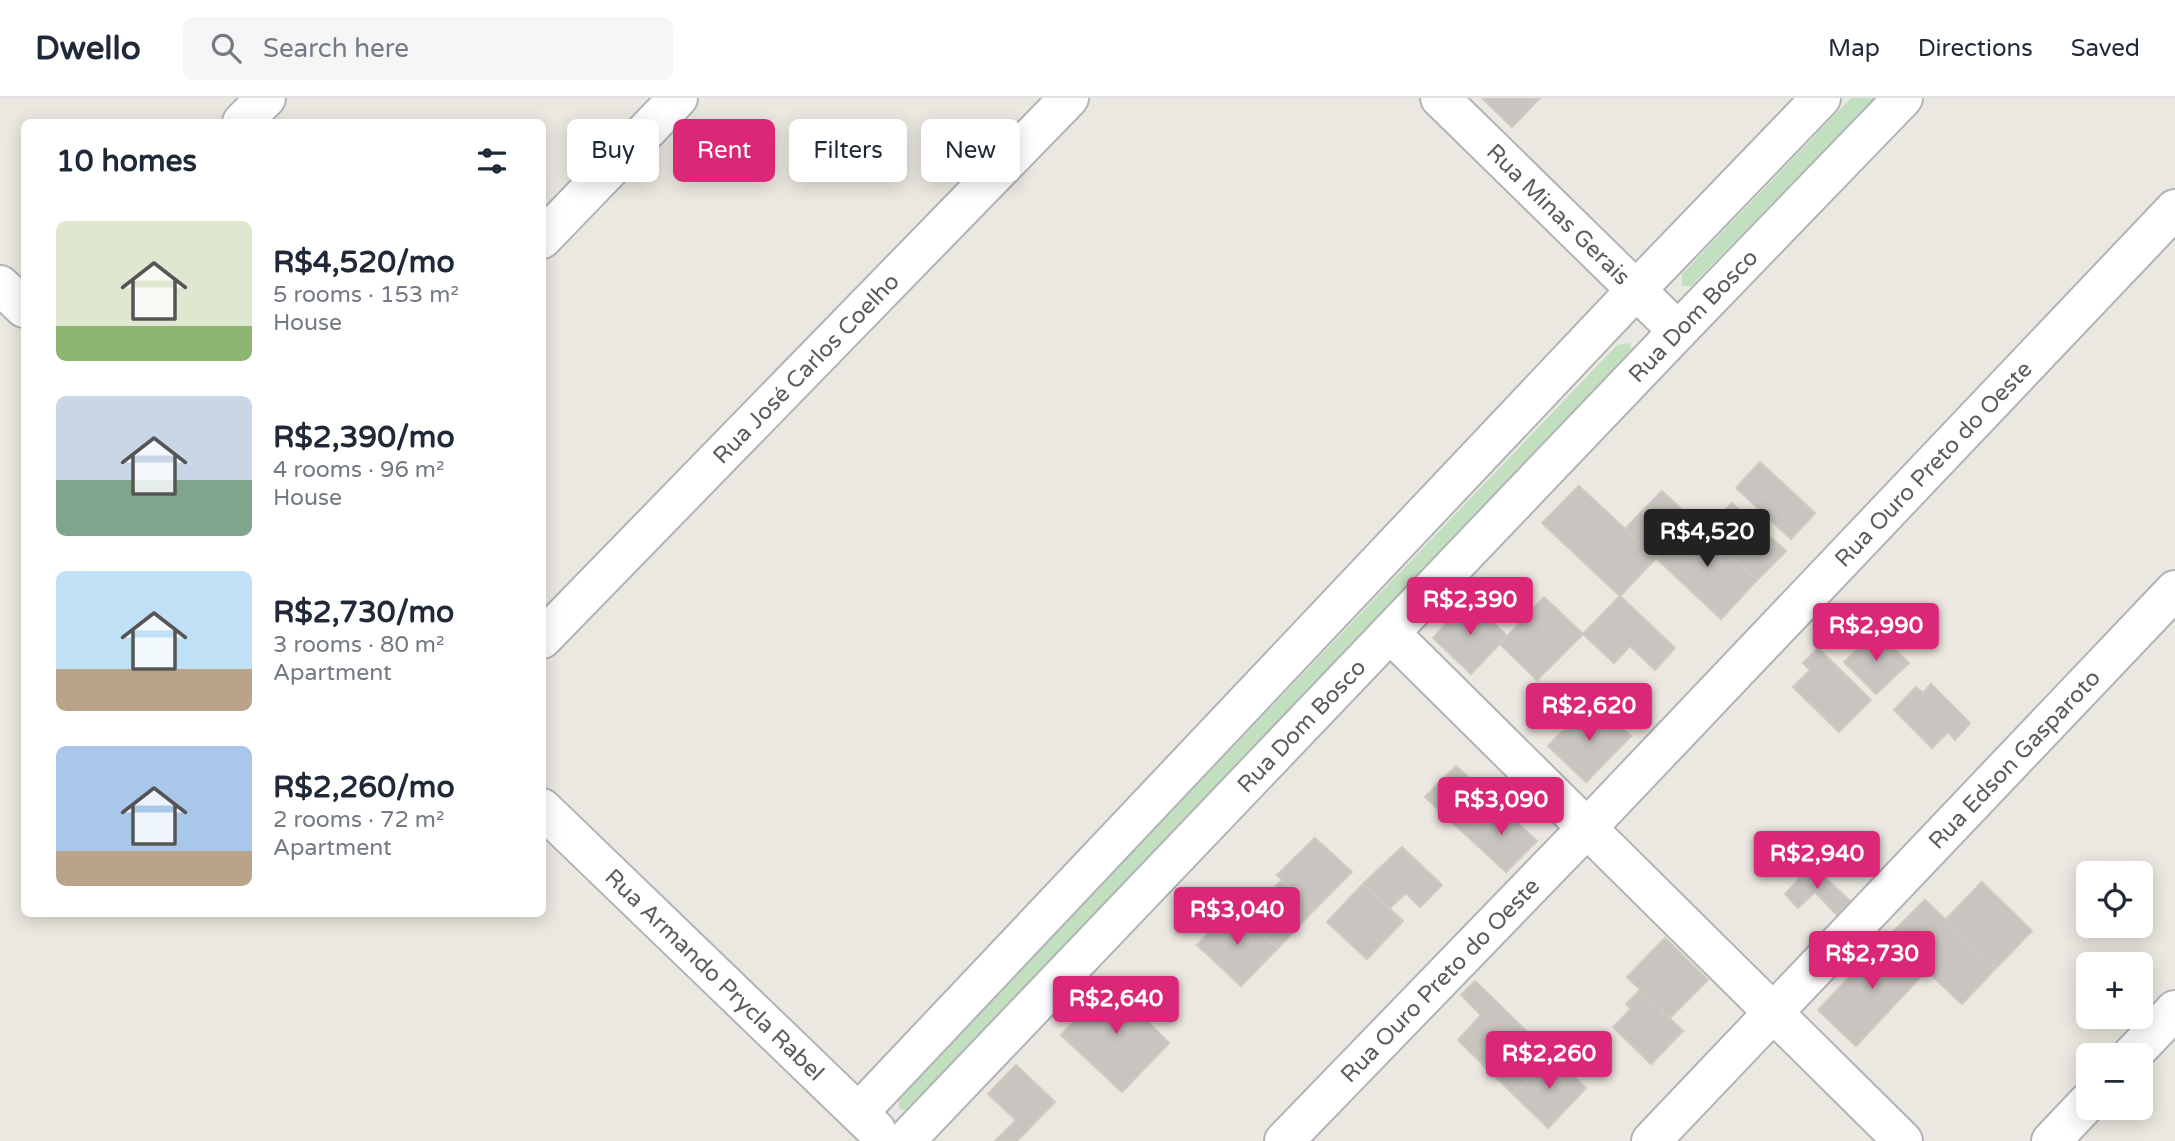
<!DOCTYPE html>
<meta charset="utf-8">
<style>
body{margin:0;font-family:"Varela Round",sans-serif;background:#f6f6f7;color:#1f2937;height:100vh;display:flex;flex-direction:column;font-size:26px;white-space:nowrap}
*{box-sizing:border-box;margin:0}
p{font-size:23px;color:#747a83}
.icon{flex:none;width:38px;height:38px;fill:none;stroke:currentColor;stroke-width:2;stroke-linecap:round;stroke-linejoin:round}
.map{position:relative;flex:1;overflow:hidden}
.side{position:absolute;left:21px;top:21px;width:525px;height:798px;display:flex;flex-direction:column;background:#fff;border-radius:10px;box-shadow:0 4px 18px #0003}
.side>*{flex:none}
.banner{position:absolute;left:567px;top:21px;width:665px;height:63px;display:flex;gap:14px}
.tools{position:absolute;left:2076px;top:763px;display:grid;gap:14px}
.tools a{display:grid;place-items:center;width:77px;height:77px;border-radius:10px;background:#fff;box-shadow:0 4px 18px #0003;font-size:35px}
.price{position:absolute;translate:-50% -60px;padding:0 16px;border-radius:7px;background:#db2777;color:#fff;font-size:23px;line-height:46px;filter:drop-shadow(0 2px 4px #0008)}
.price::after{content:'';position:absolute;left:50%;top:42px;width:21px;height:16px;margin-left:-10px;background:inherit;clip-path:polygon(0 0,100% 0,50% 100%)}
.price.active{background:#222;color:#fff}
ul{padding:0;list-style:none}
li{display:flex;align-items:center;gap:21px;height:175px;padding:0 35px}
li span{display:grid;place-items:center;flex:none;width:196px;height:140px;border-radius:10px;color:#555}
li>.icon{margin-inline-start:auto}
span .icon{width:84px;height:84px;fill:#fffc;stroke-width:1}
li b{font-size:30px}
h2{display:flex;justify-content:space-between;align-items:center;height:84px;padding:0 35px;font-size:30px}
.tag{padding:0 24px;border-radius:10px;background:#fff;box-shadow:0 4px 18px #0003;font-size:24px;line-height:63px}
.tag.active{background:#db2777;color:#fff}
header{display:flex;align-items:center;gap:42px;box-sizing:border-box;height:98px;padding:0 35px;background:#fff;border-bottom:2px solid #e0e1e3}
header strong{font-size:33px}
nav{display:flex;gap:38px;margin-inline-start:auto;font-size:24px}
.search{width:490px;height:63px;background:#f6f6f7;display:flex;align-items:center;gap:18px;box-sizing:border-box;padding:0 24px;border-radius:10px;color:#747a83;font-size:26px}
.map>svg:first-child{display:block}
</style>
<header>
<strong>Dwello</strong>
<div class="search"><svg class="icon" aria-label="search" viewBox="0 0 24 24"><circle cx="10" cy="10" r="6"/><path d="M15 15l6 6"/></svg>Search here</div>
<nav><a>Map</a><a>Directions</a><a>Saved</a></nav>
</header>
<div class="map">
<svg width="2175" height="1043" viewBox="0 0 2175 1043">
<rect width="100%" height="100%" fill="#ebe8e1"/>
<!-- green -->
<g fill="#c2e0bf">
<path d="M1851 0H1876L1691 188H1682V176Z"/>
<path d="M1630 245 1632 258 911 1013 899 1011V999L1617 247Z"/>
</g>
<!-- building -->
<g fill="#c8c5c0" stroke="#cfc9c0" stroke-width="2">
<path d="M1482 0H1540L1512 29Z"/>
<path d="M1760 364 1815 415 1791 441 1736 390Z"/>
<path d="M1579 388 1656 460 1620 498 1542 425Z"/>
<path d="M1662 393 1693 422 1656 460 1625 431Z"/>
<path d="M1732 405 1786 453 1757 482 1705 433Z"/>
<path d="M1693 422 1757 482 1721 521 1656 460Z"/>
<path d="M1620 498 1675 550 1655 572 1630 548 1614 565 1583 536Z"/>
<path d="M1544 499 1583 536 1537 582 1500 546Z"/>
<path d="M1469 501 1507 538 1471 576 1433 540Z"/>
<path d="M1876 533 1909 565 1876 596 1844 564Z"/>
<path d="M1818 550 1871 602 1839 634 1793 589 1810 572 1803 565Z"/>
<path d="M1931 586 1970 625 1955 642 1948 634 1932 650 1894 612 1916 589 1923 595Z"/>
<path d="M1585 610 1597 622 1606 614 1631 638 1586 684 1548 648Z"/>
<path d="M1456 668 1496 705 1465 736 1425 699Z"/>
<path d="M1496 705 1537 743 1506 774 1465 736Z"/>
<path d="M1315 740 1352 774 1314 812 1277 777Z"/>
<path d="M1402 749 1442 787 1420 809 1406 795 1390 810 1363 786Z"/>
<path d="M1812 767 1850 803 1837 817 1815 794 1798 810 1785 796Z"/>
<path d="M1282 782 1314 812 1278 850 1253 827 1275 806 1267 797Z"/>
<path d="M1982 784 2032 833 1996 870 1945 822Z"/>
<path d="M1363 786 1403 823 1367 861 1327 824Z"/>
<path d="M1925 802 1996 870 1962 906 1889 838Z"/>
<path d="M1233 809 1278 850 1241 888 1197 847Z"/>
<path d="M1889 838 1926 873 1856 948 1818 912Z"/>
<path d="M1665 840 1708 882 1670 920 1627 879Z"/>
<path d="M1116 880 1148 910 1141 917 1169 945 1122 994 1061 937Z"/>
<path d="M1475 883 1551 957 1513 996 1458 942 1481 917 1461 897Z"/>
<path d="M1640 892 1683 933 1651 966 1613 929 1631 911 1626 906Z"/>
<path d="M1551 957 1586 990 1548 1030 1513 996Z"/>
<path d="M1016 967 1055 1004 1017 1043H995L1016 1022 988 996Z"/>
</g>
<g fill="none" stroke-linecap="round" stroke-linejoin="round">
<defs>
<g id="minor">
<path id="s1" d="M1440 0 1678 233"/>
<path d="M242 24 266 0"/>
<path d="M542 141 678 0"/>
<path d="M0 187 24 210"/>
<path d="M1390 535 1903 1043"/>
<path id="s2" d="M542 541 1069 0"/>
<path id="s3" d="M542 710 876 1032"/>
<path d="M2132 957 2175 912"/>
<path d="M859 1014 1636 192 1821 0"/>
<path id="s4" d="M905 1043 1678 233 1903 0"/>
<path id="s5" d="M1284 1043 1586 731 2175 111"/>
<path id="s6" d="M1651 1043 2175 492"/>
<path d="M2051 1043 2088 1004"/>
</g>
</defs>
<!-- minor casing -->
<use href="#minor" stroke="#b1b4b7" stroke-width="42"/>
<!-- minor -->
<use href="#minor" stroke="#fff" stroke-width="38"/>
</g>
<g text-anchor="middle" stroke-width="5" stroke-linejoin="round" paint-order="stroke">
<!-- street labels -->
<g font-size="23" fill="#595d60" stroke="#fff">
<text dy="8" stroke="none"><textPath href="#s1" startOffset="166">Rua Minas Gerais</textPath></text>
<text dy="8" stroke="none"><textPath href="#s4" startOffset="1141">Rua Dom Bosco</textPath></text>
<text dy="8" stroke="none"><textPath href="#s2" startOffset="378">Rua José Carlos Coelho</textPath></text>
<text dy="8" stroke="none"><textPath href="#s5" startOffset="938">Rua Ouro Preto do Oeste</textPath></text>
<text dy="8" stroke="none"><textPath href="#s4" startOffset="574">Rua Dom Bosco</textPath></text>
<text dy="8" stroke="none"><textPath href="#s6" startOffset="527">Rua Edson Gasparoto</textPath></text>
<text dy="8" stroke="none"><textPath href="#s3" startOffset="240">Rua Armando Prycla Rabel</textPath></text>
<text dy="8" stroke="none"><textPath href="#s5" startOffset="224">Rua Ouro Preto do Oeste</textPath></text>
</g>
</g>
</svg>
<div class="tools">
<a><svg class="icon" aria-label="locate" viewBox="0 0 24 24"><circle cx="12" cy="12" r="6"/><path d="M12 2v4M12 18v4M2 12h4M18 12h4"/></svg></a>
<a>+</a>
<a>−</a>
</div>
<b class="price active" style="left:1707px;top:471px">R$4,520</b>
<b class="price" style="left:1470px;top:539px">R$2,390</b>
<b class="price" style="left:1876px;top:565px">R$2,990</b>
<b class="price" style="left:1589px;top:645px">R$2,620</b>
<b class="price" style="left:1501px;top:739px">R$3,090</b>
<b class="price" style="left:1817px;top:793px">R$2,940</b>
<b class="price" style="left:1237px;top:849px">R$3,040</b>
<b class="price" style="left:1872px;top:893px">R$2,730</b>
<b class="price" style="left:1116px;top:938px">R$2,640</b>
<b class="price" style="left:1549px;top:993px">R$2,260</b>
<div class="banner">
<a class="tag">Buy</a>
<a class="tag active">Rent</a>
<a class="tag">Filters</a>
<a class="tag">New</a>
</div>
<section class="side">
<h2>10 homes<svg class="icon" aria-label="filters" viewBox="0 0 24 24"><path d="M4 7h16M4 17h16"/><circle cx="9" cy="7" r="2"/><circle cx="15" cy="17" r="2"/></svg></h2>
<ul>
<li><span style="background:linear-gradient(#dfe7d0 75%,#8fb573 0)"><svg class="icon" aria-label="home" viewBox="0 0 24 24"><path d="M3 11l9-7 9 7M6 9v11h12V9"/></svg></span><div><b>R$4,520/mo</b><p>5 rooms · 153 m²</p><p>House</p></div></li>
<li><span style="background:linear-gradient(#c9d6e8 60%,#7fa58c 0)"><svg class="icon" aria-label="home" viewBox="0 0 24 24"><path d="M3 11l9-7 9 7M6 9v11h12V9"/></svg></span><div><b>R$2,390/mo</b><p>4 rooms · 96 m²</p><p>House</p></div></li>
<li><span style="background:linear-gradient(#bfe0f5 70%,#b9a48a 0)"><svg class="icon" aria-label="home" viewBox="0 0 24 24"><path d="M3 11l9-7 9 7M6 9v11h12V9"/></svg></span><div><b>R$2,730/mo</b><p>3 rooms · 80 m²</p><p>Apartment</p></div></li>
<li><span style="background:linear-gradient(#a9c7e8 75%,#b9a48a 0)"><svg class="icon" aria-label="home" viewBox="0 0 24 24"><path d="M3 11l9-7 9 7M6 9v11h12V9"/></svg></span><div><b>R$2,260/mo</b><p>2 rooms · 72 m²</p><p>Apartment</p></div></li>
</ul>
</section>
</div>
